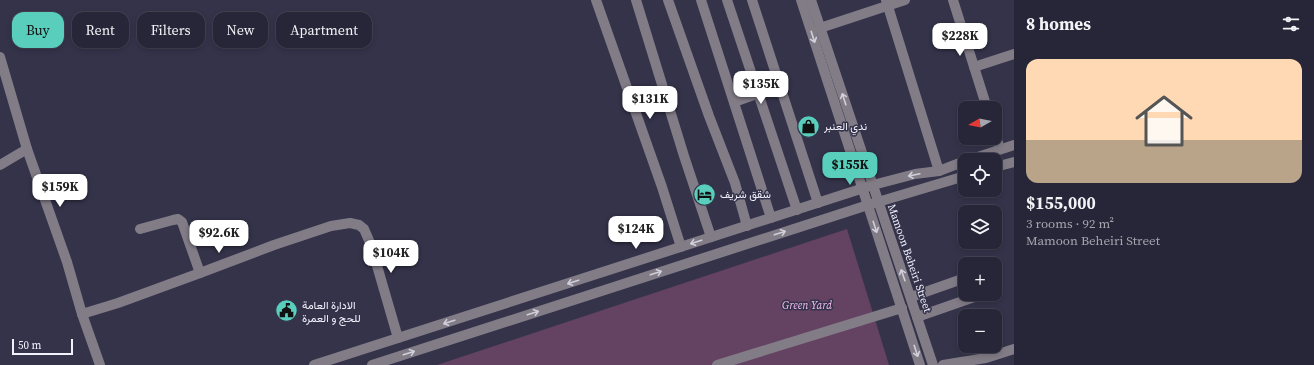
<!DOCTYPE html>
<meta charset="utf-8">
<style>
body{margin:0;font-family:"Source Serif 4",Vazirmatn,serif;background:#333243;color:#f1f3f6;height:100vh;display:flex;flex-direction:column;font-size:15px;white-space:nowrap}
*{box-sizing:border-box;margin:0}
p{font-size:13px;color:#a4a5ae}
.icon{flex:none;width:22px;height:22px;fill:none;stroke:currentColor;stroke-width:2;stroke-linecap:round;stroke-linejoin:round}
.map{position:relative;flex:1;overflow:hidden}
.drawer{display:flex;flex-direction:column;background:#272638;width:300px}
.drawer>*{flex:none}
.hud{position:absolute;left:12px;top:12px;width:380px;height:36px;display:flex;gap:8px}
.needle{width:26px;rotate:261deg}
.tools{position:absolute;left:958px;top:101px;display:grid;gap:8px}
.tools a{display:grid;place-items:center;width:44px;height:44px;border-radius:8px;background:#272638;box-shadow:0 2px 6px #0003,0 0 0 1px #434353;font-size:20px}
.scale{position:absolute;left:12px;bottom:10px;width:61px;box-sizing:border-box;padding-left:4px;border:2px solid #f2f2fe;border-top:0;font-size:11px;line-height:14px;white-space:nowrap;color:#f2f2fe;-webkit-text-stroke:3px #34334a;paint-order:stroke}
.price{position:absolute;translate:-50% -34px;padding:0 9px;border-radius:8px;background:#fff;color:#222;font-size:13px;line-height:26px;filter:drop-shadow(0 1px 2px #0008)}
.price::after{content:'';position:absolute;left:50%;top:24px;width:12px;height:9px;margin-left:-6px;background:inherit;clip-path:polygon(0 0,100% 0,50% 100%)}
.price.selected{background:#5acebd;color:#111}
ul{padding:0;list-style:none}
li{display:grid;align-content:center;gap:8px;height:212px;padding:0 12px}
li span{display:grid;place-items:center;height:124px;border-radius:12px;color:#555}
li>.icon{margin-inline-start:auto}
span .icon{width:72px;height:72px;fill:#fffc;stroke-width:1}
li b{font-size:17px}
h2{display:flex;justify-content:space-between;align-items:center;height:48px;padding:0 12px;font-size:17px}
.pill{padding:0 14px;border-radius:12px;background:#272638;box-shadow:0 2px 6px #0003,0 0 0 1px #434353;font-size:14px;line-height:36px}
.pill.selected{background:#5acebd;color:#111}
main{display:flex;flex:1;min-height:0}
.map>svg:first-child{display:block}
</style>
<main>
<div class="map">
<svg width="1014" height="365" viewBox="0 0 1014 365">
<rect width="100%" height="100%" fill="#34334a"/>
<!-- green -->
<path fill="#644262" d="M847 229 889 365H437Z"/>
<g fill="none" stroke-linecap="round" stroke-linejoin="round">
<!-- minor -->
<g stroke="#827c87" stroke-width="10">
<path d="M596 0 662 187 681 247"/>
<path d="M636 0 684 156 711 237"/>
<path d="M668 0 709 116 735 183 747 226"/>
<path d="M701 0 771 218"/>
<path d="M727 0 797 210"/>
<path d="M752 0 818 203"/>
<path d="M801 0 920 365"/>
<path d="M811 0 933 365"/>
<path d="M886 0 939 171"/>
<path d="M953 0 987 108"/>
<path d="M820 28 905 0"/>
<path d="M0 57 27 149 67 262 82 314 100 365"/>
<path d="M974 67 1014 54"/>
<path d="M734 102 780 86"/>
<path d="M995 133 1000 149"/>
<path d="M969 160 1014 145"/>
<path d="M0 165 27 149"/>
<path d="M995 167 1014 162"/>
<path d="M140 229 173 220 178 219 182 222 200 273"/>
<path d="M911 297 965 278"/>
<path d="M82 314 118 303 200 273 274 245 331 226 350 223 359 225 364 229 371 245 398 338"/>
<path d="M917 317 983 294"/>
<path d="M314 365 873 185 915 174 939 171 965 161"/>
<path d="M372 365 868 205 965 176"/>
<path d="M717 365 902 308"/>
<path d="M943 365 986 358 1014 349"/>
</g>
</g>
<!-- one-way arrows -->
<defs><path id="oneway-shaft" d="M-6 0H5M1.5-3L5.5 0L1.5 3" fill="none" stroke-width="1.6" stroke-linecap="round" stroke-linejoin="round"/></defs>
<g stroke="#d0cfda">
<use href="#oneway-shaft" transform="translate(813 37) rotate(72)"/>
<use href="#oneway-shaft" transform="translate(844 99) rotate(-108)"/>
<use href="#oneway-shaft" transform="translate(914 175) rotate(168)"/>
<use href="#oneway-shaft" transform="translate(875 227) rotate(72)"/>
<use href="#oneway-shaft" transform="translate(780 233) rotate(-18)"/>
<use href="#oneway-shaft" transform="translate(696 242) rotate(162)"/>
<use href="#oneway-shaft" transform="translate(656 273) rotate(-18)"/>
<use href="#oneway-shaft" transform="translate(903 275) rotate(-109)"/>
<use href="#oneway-shaft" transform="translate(573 282) rotate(162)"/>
<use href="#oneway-shaft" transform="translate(533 313) rotate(-18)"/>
<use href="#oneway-shaft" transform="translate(449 322) rotate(162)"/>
<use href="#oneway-shaft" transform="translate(916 351) rotate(72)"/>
<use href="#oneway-shaft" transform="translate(409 353) rotate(-18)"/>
</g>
<!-- icons -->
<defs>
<symbol id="shop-disc" viewBox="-11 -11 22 22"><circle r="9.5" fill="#5acebd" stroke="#34334a"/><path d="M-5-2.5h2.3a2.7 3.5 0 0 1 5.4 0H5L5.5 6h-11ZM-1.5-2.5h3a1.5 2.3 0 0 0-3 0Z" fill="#111"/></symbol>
<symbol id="hotel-disc" viewBox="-11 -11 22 22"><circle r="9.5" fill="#5acebd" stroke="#34334a"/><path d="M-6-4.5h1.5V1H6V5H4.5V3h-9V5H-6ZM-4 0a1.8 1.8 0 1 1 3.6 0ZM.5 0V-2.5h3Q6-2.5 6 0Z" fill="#111"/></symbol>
<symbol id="civic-disc" viewBox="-11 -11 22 22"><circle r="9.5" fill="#5acebd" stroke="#34334a"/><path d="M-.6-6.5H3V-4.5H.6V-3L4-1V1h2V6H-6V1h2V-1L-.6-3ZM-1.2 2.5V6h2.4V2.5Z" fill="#111"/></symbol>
</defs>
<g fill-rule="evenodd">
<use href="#shop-disc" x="796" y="114" width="25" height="25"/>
<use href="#hotel-disc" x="692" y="182" width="25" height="25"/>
<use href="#civic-disc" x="274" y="298" width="25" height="25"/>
</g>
<g text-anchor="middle" stroke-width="3" stroke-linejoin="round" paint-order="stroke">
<!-- poi labels -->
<g font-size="11" fill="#f2f2fe" stroke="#34334a" text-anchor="start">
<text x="824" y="130">ندي العنبر</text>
<text x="720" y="198">شقق شريف</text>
<text x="302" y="309">الادارة العامة<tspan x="302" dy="13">للحج و العمرة</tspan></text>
</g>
<!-- street labels -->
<g font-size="11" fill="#f2f2fe" stroke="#34334a">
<text transform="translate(910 258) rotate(71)" y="4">Mamoon Beheiri Street</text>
</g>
<!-- park labels -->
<g font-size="11" font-style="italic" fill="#f9bef5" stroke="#34334a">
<text x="807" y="309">Green Yard</text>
</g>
</g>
</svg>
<div class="tools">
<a><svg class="needle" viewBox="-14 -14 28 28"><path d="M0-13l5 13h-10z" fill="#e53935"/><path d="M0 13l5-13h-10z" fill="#a4a5ae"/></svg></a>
<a><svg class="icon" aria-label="locate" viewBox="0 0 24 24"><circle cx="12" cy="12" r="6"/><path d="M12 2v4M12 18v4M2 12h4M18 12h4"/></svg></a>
<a><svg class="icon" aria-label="layers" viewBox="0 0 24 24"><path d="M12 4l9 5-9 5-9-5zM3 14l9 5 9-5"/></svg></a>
<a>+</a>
<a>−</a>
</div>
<div class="scale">50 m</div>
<b class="price" style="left:960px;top:57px">$228K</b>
<b class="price" style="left:761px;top:105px">$135K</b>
<b class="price" style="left:650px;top:120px">$131K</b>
<b class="price selected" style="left:850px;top:186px">$155K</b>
<b class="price" style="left:60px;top:208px">$159K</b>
<b class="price" style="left:636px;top:250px">$124K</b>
<b class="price" style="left:219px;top:254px">$92.6K</b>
<b class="price" style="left:391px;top:274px">$104K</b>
<div class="hud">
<a class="pill selected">Buy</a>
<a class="pill">Rent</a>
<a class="pill">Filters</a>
<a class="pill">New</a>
<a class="pill">Apartment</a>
</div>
</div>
<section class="drawer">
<h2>8 homes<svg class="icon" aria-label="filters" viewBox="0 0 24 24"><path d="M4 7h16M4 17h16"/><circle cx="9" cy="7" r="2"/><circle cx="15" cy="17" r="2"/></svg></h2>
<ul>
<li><span style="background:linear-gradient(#ffd9b3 65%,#b9a48a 0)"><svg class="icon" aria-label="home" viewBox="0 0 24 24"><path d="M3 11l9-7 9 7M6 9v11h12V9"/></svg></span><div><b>$155,000</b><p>3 rooms · 92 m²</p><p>Mamoon Beheiri Street</p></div></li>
</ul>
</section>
</main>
